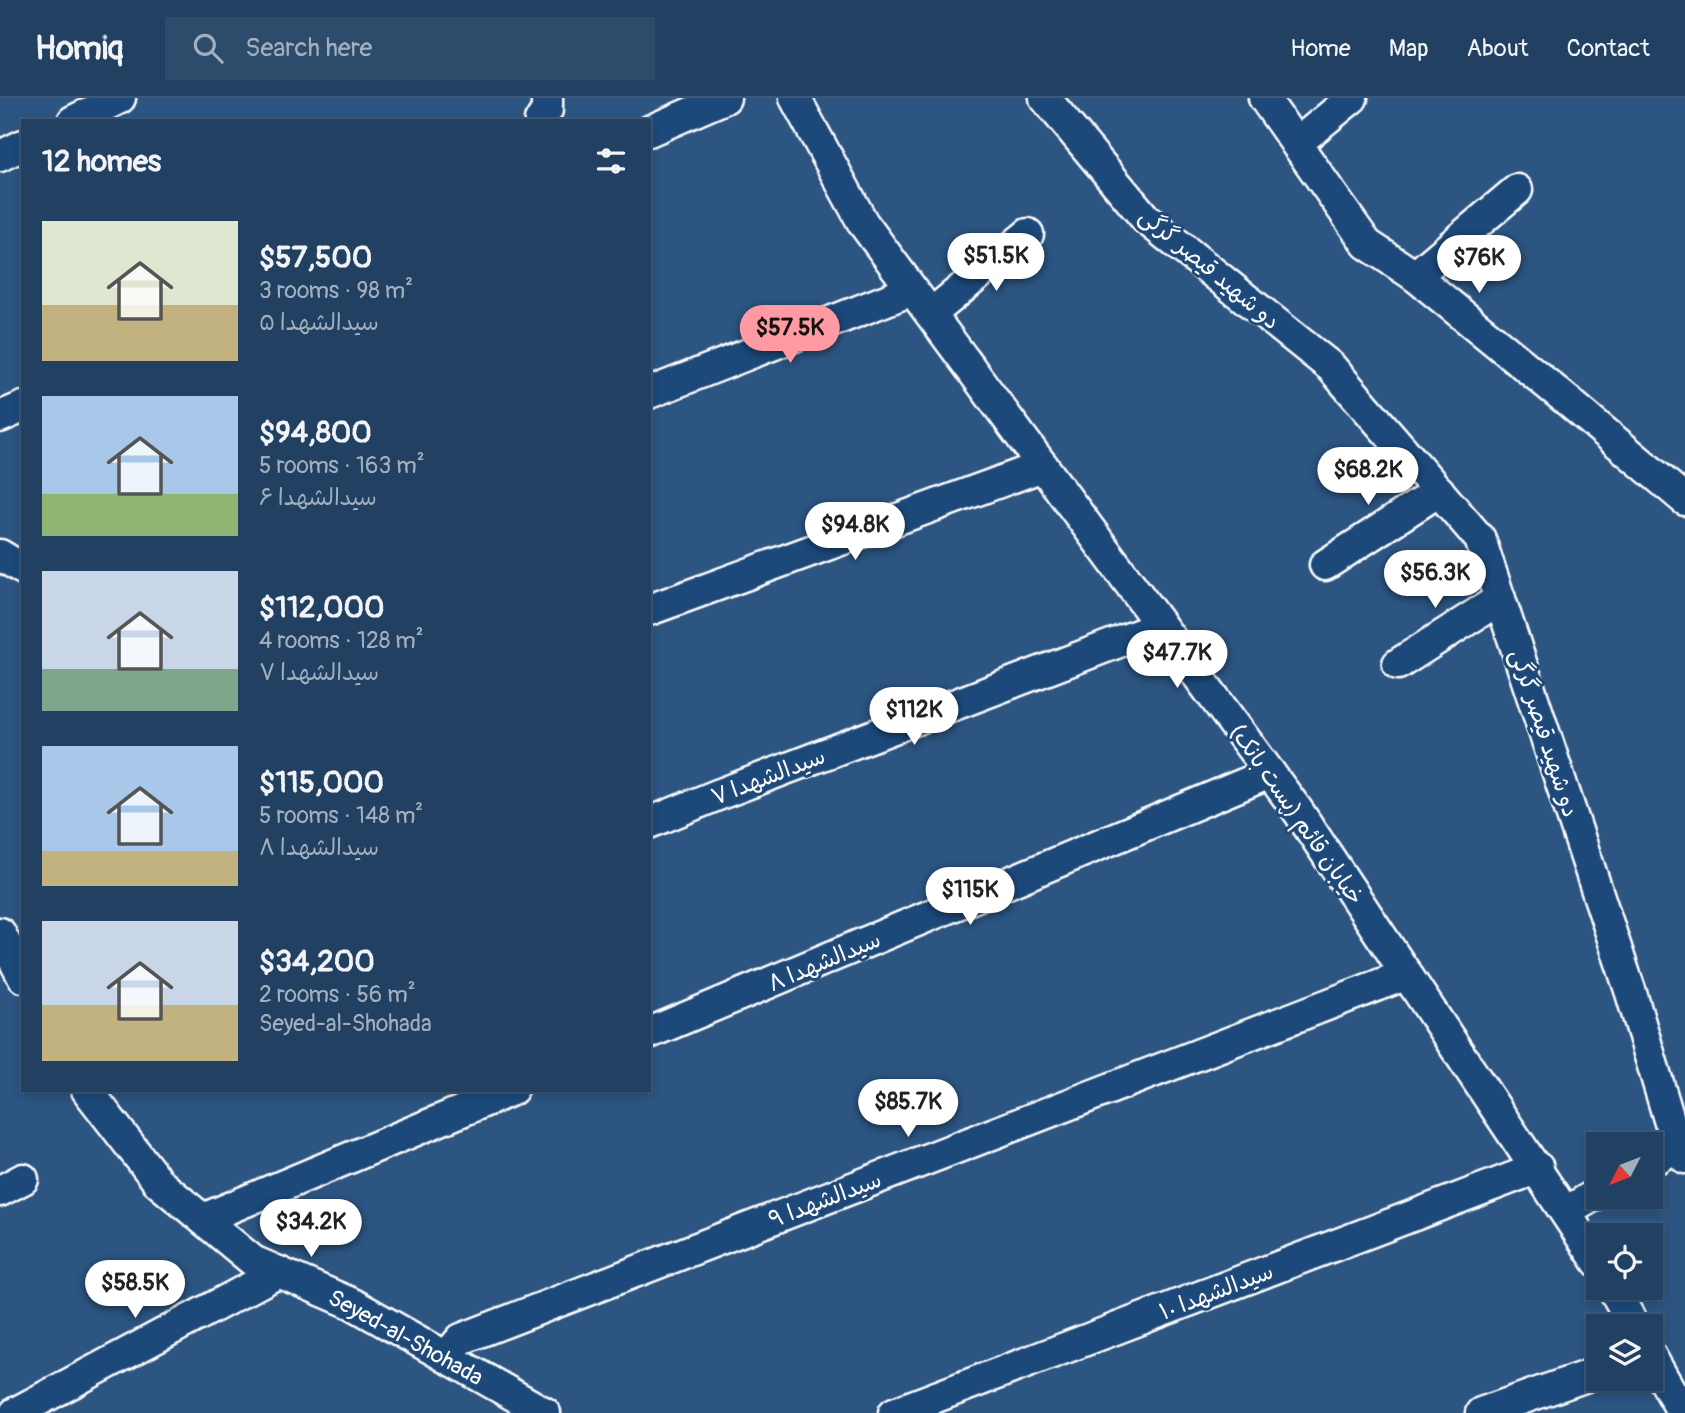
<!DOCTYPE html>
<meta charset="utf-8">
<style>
body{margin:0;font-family:Pangolin,"Playpen Sans Arabic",sans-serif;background:#2d4b6b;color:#f1f3f6;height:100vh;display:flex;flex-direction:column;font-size:26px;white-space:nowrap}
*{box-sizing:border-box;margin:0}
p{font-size:23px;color:#a2afbe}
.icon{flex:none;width:38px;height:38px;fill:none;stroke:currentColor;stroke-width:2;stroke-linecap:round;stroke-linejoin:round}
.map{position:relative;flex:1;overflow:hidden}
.drawer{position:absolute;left:21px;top:21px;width:630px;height:973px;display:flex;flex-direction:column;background:#214062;border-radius:0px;box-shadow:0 4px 10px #0003,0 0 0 2px #3e5977}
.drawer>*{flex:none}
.needle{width:46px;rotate:228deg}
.controls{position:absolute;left:1586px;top:1034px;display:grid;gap:14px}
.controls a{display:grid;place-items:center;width:77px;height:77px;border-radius:0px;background:#214062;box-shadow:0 4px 10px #0003,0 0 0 2px #3e5977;font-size:35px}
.price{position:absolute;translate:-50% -60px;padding:0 16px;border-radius:24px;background:#fff;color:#222;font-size:23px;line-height:46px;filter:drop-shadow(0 2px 4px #0008)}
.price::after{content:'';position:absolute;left:50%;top:42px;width:21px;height:16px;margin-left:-10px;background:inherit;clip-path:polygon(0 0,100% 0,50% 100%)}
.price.active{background:#ff9aa2;color:#111}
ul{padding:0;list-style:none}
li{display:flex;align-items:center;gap:21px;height:175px;padding:0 21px}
li span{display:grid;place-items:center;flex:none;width:196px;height:140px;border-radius:0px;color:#555}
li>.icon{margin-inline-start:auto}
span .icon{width:84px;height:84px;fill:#fffc;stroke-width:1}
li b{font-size:30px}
h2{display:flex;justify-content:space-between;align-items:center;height:84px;padding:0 21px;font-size:30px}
header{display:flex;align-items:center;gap:42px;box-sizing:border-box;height:98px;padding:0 35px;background:#214062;border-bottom:2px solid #3e5977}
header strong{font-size:33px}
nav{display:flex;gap:38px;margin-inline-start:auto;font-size:24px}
.search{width:490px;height:63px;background:#2d4b6b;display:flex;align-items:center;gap:18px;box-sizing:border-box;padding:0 24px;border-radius:0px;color:#a2afbe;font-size:26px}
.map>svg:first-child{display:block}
</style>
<header>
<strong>Homiq</strong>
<div class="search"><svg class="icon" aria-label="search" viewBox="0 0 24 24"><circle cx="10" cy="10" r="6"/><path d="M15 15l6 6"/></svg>Search here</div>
<nav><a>Home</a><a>Map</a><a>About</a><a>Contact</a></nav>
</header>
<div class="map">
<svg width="1685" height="1315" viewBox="0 0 1685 1315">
<rect width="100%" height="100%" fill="#2c5582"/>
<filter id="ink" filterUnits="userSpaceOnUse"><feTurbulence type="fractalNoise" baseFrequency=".0143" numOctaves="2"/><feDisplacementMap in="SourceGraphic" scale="14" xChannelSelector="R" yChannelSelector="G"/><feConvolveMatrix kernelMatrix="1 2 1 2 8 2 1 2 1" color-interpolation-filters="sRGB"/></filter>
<g filter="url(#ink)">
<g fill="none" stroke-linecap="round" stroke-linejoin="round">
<defs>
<g id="minor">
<path d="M795 0 863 125 1298 713 1598 1164"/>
<path d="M1045 0 1146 121 1331 269 1480 441 1631 895 1677 1048 1685 1060"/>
<path d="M1264 0 1367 146 1415 178 1569 304 1685 402"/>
<path d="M73 23 120 0"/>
<path d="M540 23 547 12V0"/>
<path d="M649 33 725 0"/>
<path d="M1296 46 1352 0"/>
<path d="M0 58 23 47"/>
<path d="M1415 178 1517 92"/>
<path d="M931 216 1028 136"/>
<path d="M649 295 912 192"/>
<path d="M0 319 23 309"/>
<path d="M0 457 23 471"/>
<path d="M1325 467 1439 393"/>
<path d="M649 512 1043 368"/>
<path d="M1398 566 1500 501"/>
<path d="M649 725 720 696 1161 528"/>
<path d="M0 835 23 879"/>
<path d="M649 935 1270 675"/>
<path d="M87 992 159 1085 253 1163 353 1206 545 1315"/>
<path d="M1650 1064 1677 1048"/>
<path d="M0 1093 23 1081"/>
<path d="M1566 1114 1598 1095"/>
<path d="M203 1121 512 992"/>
<path d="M1613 1190 1634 1228"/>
<path d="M1650 1257 1683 1315"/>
<path d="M446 1259 461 1241 1407 876"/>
<path d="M15 1315 279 1174"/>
<path d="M894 1315 1538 1070"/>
<path d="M1481 1315 1598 1274"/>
</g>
</defs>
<!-- minor casing -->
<use href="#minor" stroke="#fff" stroke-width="35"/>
<!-- minor -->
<use href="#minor" stroke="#1f4a7a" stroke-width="30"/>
</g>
</g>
<g text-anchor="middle" stroke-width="6" stroke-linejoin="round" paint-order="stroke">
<!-- street labels -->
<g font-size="23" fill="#fff" stroke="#1f4a7a">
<text transform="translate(1210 170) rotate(40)" y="8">دو شهید قیصر گرگی</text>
<text transform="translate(1545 635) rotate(72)" y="8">دو شهید قیصر گرگی</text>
<text transform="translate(768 678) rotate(-21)" y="8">سیدالشهدا ۷</text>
<text transform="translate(1297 716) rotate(55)" y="8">خیابان قائم (پست بانک)</text>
<text transform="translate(824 863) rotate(-23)" y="8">سیدالشهدا ۸</text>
<text transform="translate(825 1101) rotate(-21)" y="8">سیدالشهدا ۹</text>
<text transform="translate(1216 1193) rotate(-21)" y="8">سیدالشهدا ۱۰</text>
<text transform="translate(406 1239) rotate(29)" y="8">Seyed-al-Shohada</text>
</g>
</g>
</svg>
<div class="controls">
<a><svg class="needle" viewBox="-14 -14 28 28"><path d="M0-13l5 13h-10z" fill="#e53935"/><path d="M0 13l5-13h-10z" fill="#a2afbe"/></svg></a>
<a><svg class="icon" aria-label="locate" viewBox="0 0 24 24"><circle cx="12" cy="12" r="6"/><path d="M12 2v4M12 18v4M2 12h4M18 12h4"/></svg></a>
<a><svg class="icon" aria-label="layers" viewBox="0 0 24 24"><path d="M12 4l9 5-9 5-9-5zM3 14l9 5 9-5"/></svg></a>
</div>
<b class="price" style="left:996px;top:195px">$51.5K</b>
<b class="price" style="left:1479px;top:197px">$76K</b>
<b class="price active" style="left:790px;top:267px">$57.5K</b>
<b class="price" style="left:1368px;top:409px">$68.2K</b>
<b class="price" style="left:855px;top:464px">$94.8K</b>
<b class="price" style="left:1435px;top:512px">$56.3K</b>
<b class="price" style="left:1177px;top:592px">$47.7K</b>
<b class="price" style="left:914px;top:649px">$112K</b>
<b class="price" style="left:970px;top:829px">$115K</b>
<b class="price" style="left:908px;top:1041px">$85.7K</b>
<b class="price" style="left:311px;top:1161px">$34.2K</b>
<b class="price" style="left:135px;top:1222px">$58.5K</b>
<section class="drawer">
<h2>12 homes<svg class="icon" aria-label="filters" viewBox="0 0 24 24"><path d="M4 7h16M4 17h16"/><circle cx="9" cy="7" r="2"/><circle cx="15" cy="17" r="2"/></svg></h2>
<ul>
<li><span style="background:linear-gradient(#dfe7d0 60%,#c2b280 0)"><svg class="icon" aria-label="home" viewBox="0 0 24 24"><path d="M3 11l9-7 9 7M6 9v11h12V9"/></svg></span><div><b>$57,500</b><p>3 rooms · 98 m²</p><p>سیدالشهدا ۵</p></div></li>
<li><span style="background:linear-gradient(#a9c7e8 70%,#8fb573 0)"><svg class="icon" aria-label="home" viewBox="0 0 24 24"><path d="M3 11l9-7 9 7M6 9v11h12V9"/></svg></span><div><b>$94,800</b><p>5 rooms · 163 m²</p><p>سیدالشهدا ۶</p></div></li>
<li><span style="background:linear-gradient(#c9d6e8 70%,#7fa58c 0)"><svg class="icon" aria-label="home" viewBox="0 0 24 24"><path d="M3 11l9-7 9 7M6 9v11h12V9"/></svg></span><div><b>$112,000</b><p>4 rooms · 128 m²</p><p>سیدالشهدا ۷</p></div></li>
<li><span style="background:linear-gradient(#a9c7e8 75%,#c2b280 0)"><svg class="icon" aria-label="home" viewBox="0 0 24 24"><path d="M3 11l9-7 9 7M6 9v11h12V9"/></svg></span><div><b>$115,000</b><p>5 rooms · 148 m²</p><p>سیدالشهدا ۸</p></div></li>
<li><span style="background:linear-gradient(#c9d6e8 60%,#c2b280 0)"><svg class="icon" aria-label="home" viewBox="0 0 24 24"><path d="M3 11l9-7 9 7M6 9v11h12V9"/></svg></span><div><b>$34,200</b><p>2 rooms · 56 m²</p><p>Seyed-al-Shohada</p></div></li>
</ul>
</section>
</div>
